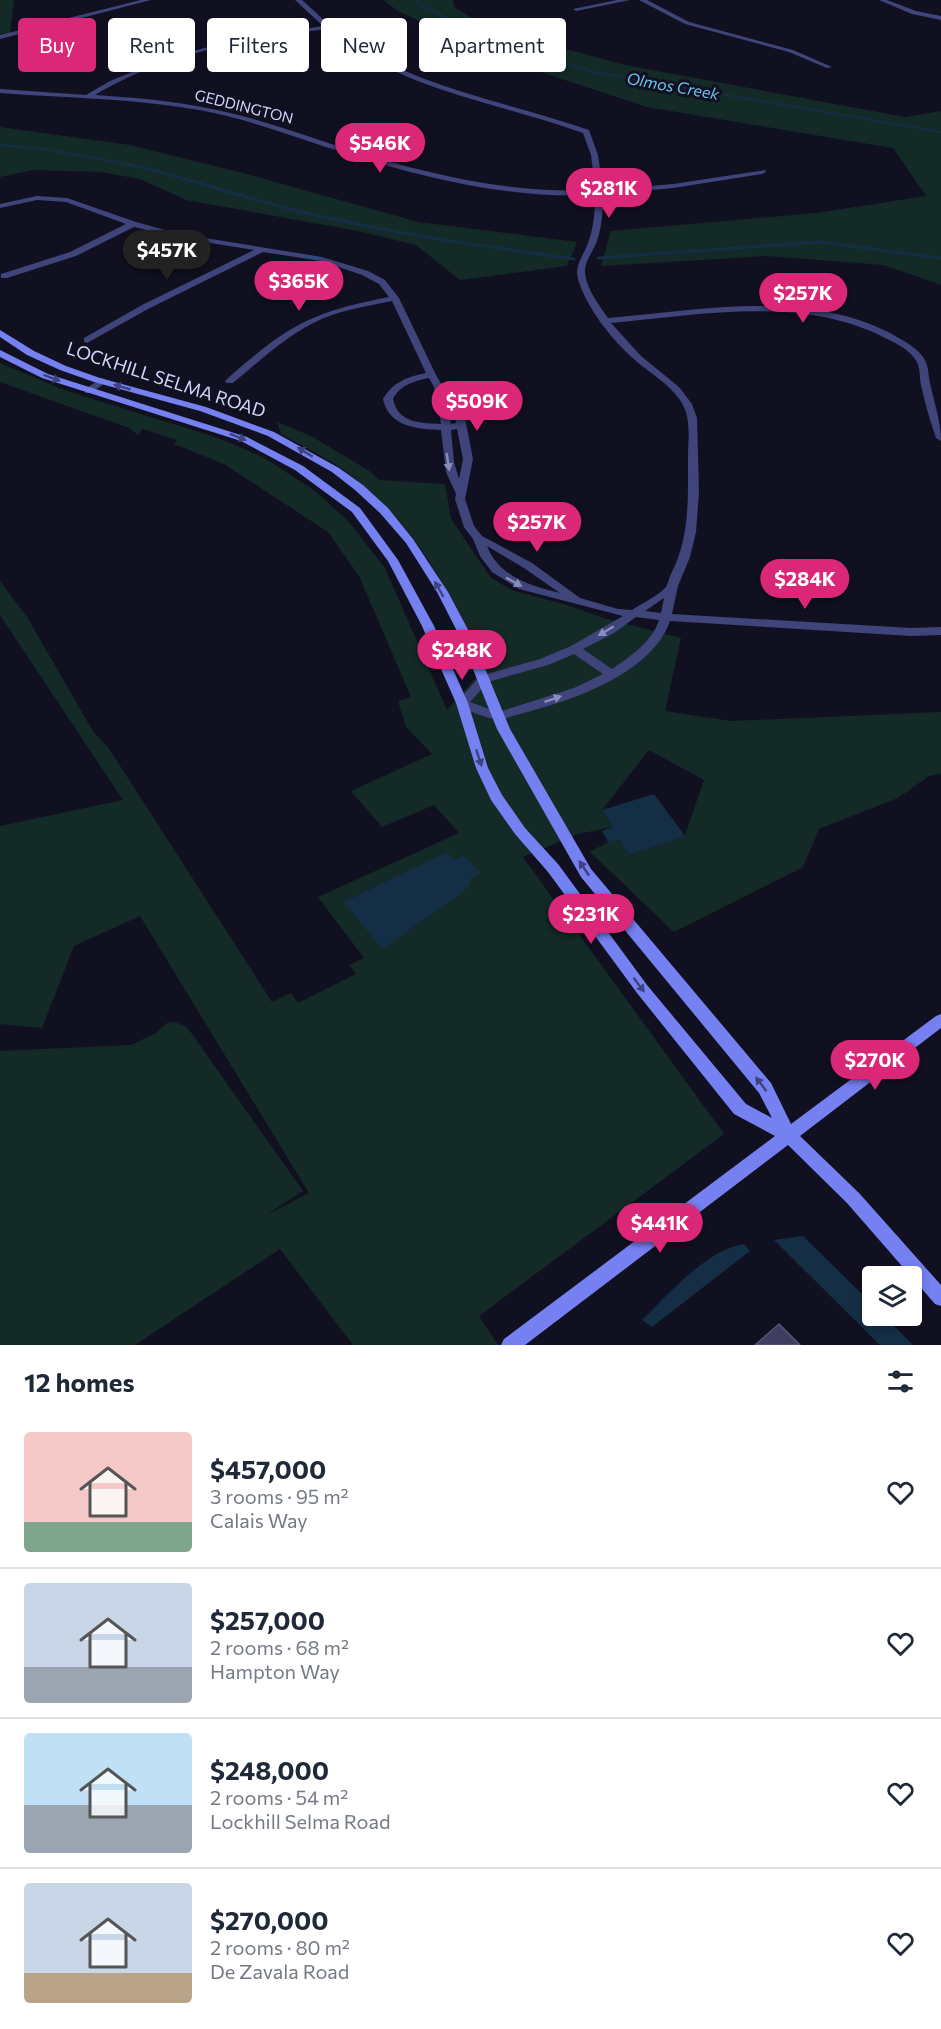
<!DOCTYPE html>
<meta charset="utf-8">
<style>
body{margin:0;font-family:Commissioner,sans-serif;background:#f2f2f3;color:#1f2937;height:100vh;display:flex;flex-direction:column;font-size:22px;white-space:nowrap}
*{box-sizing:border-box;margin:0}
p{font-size:20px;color:#747a83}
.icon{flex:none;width:33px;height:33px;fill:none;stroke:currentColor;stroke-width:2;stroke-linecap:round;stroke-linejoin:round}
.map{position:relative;height:1345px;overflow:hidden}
.drawer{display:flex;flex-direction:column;background:#fff;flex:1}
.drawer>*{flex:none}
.banner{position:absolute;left:18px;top:18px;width:600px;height:54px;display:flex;gap:12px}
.buttons{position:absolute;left:862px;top:1266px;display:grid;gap:12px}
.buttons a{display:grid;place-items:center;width:60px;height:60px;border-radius:6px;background:#fff;box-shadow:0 3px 9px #0003;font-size:30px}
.price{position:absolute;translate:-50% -51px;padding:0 14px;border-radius:21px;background:#db2777;color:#fff;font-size:20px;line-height:39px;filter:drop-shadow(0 2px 3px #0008)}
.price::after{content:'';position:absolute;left:50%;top:36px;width:18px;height:14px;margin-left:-9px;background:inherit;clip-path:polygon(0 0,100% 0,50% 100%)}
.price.current{background:#222;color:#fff}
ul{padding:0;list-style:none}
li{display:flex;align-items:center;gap:18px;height:150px;padding:0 24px}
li+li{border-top:2px solid #e0e1e3}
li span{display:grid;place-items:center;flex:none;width:168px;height:120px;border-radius:6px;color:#555}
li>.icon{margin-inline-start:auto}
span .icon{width:72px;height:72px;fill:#fffc;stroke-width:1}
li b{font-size:26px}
h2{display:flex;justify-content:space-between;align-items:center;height:72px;padding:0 24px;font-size:26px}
.chip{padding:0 21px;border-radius:6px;background:#fff;box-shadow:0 3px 9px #0003;font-size:21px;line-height:54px}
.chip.current{background:#db2777;color:#fff}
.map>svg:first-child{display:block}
</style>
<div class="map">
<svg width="941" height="1345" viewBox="0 0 941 1345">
<rect width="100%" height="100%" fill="#111021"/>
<!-- green -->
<g fill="#132a27">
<path d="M0 0H14L10 33 0 34Z"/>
<path d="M383 0H453L454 7 489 28 625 65 905 117 941 111V285L884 265 767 256 601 266 611 231 816 213 926 196 893 148 647 107 498 58 398 11Z"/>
<path d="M0 127 130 145 243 173 418 222 577 242 567 266 460 280 416 245 358 231 186 200 140 179 100 172 33 170 0 177Z"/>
<path d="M0 363 64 390 218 438 263 457 315 491 349 522 385 568 447 710 487 665C450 594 415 522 348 473 328 458 303 447 281 434L277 422 311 436 368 470 379 480 445 484 451 519 491 578 514 591 567 605 603 618 681 638 665 711 731 721 941 712V774L929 776 898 798 819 829 803 867 674 932 590 852 608 842 620 840 629 855 685 835 704 780 649 750 602 810 613 827 578 834 523 857 724 1134 479 1316 498 1345H353L280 1249 135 1345H0V1051L131 1045 156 1033 167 1023 175 1022 187 1027 303 1191 266 1215 309 1193 140 916 74 946 42 1028 0 1024V826L123 800 0 615V581L27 617 94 733 108 747 272 1002 291 993 298 1003 356 974 349 965 364 958 318 897 459 833 434 805 382 827 351 791 432 754 406 727 398 701 411 697 359 576 328 532 224 464 174 444 177 440 143 429 138 435 129 428 0 382Z"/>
</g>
<!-- water -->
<g fill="#142e46">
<path d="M654 794 685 836 629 855 620 840 608 842 602 831 613 827 602 810Z"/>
<path d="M447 852 455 860 464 856 481 873 471 878 470 885 459 895 382 949 344 902Z"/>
<path d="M803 1236 873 1305V1316H884L913 1345H880L774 1240Z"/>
<path d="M744 1244 750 1251 652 1327 642 1320C669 1294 706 1250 744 1244Z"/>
</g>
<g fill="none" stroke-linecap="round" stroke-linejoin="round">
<!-- stream-far1 -->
<g stroke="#142e46" stroke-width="2">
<path d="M416 0 418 4 486 37 594 72 941 132"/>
<path d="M0 145 43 149 128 164"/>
</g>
<!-- stream -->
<g stroke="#142e46" stroke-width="3">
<path d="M120 163C174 173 225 192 278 206 375 231 474 245 574 259"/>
<path d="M598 258 819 242 941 258"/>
</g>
</g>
<!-- building -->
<path fill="#3f3d60" stroke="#575578" stroke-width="1.5" d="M779 1324 800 1345H755Z"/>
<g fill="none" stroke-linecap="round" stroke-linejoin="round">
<!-- street -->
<g fill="#3f447b" fill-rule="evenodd">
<path d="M141 0H151L0 39V35Z"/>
<path d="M295 0H302C320 16 336 33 357 46 427 90 512 103 589 130L598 155 603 190 673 184 765 170 766 172 762 174 673 188 603 195C603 210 602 227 597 241 593 252 585 260 585 272 586 288 599 305 608 318 700 310 804 289 890 333 902 340 915 346 923 357 929 365 928 374 930 383 934 403 941 420 941 441L936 438C930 421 925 403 921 385 919 376 921 367 915 359 908 349 896 343 885 338 802 295 701 315 611 323L641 356 679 387 692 404 697 418 699 492 696 532 690 557 678 586 672 614 911 628 941 627V635L911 636 670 621C649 680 556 705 502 719 486 720 472 711 458 706L456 703 480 676 540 659 571 646 623 616 519 589 492 572 480 556 473 539 464 527 455 499 456 494 446 472 441 430C417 429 389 427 383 399 393 382 407 377 426 373L392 301C369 306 346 309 324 318 289 333 262 359 233 383H227L225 381C234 372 244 364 254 356 299 318 332 308 389 297L379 284 362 275 321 261 263 252 148 309 87 343 84 342V338L142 305 254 250 180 238 134 227 76 256 7 278H1V274L70 252 126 224 66 202 37 200 0 208V204L37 196 67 198 136 222 180 234 322 257 368 271 385 280 399 298 436 375 442 385 456 396 463 408 473 459 465 499 474 526 482 536 532 563 580 598 618 609 632 610C641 604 659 595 666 587 668 584 669 578 671 574 690 537 688 498 688 458 688 438 692 417 680 400 668 383 650 373 636 361 612 340 587 309 578 279 574 264 585 254 589 240 594 226 595 210 595 195 511 199 428 179 349 154 308 142 268 126 227 116 153 98 75 99 0 93V89L86 95 110 81 169 57 236 40 323 26ZM327 29C398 90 498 102 583 133L591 155 595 190C512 194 431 175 353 151 312 138 272 123 230 113 186 102 140 98 95 95 165 53 247 39 327 29ZM429 378 434 387 441 424C420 423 398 423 393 399 400 385 414 381 429 378ZM446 397 453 408 456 423 451 424ZM457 429 463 459 459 479 454 462 451 430ZM487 546 524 568 560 593C531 586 499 577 487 546ZM664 598 661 613 645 611ZM636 617 659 620C652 642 631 656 612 669L583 649 614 633ZM574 654 603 674 574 688 502 711 492 710 470 702 488 682 548 665Z"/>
<path d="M617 0H630L576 11 573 9Z"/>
<path d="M639 0H647L689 22 793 50 832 67 827 68 789 52 685 24Z"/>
<path d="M879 0H887L916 11 941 16V20L912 14Z"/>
<path d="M102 378 105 379V383L91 393H85V389Z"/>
</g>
<!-- secondary -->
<path fill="#7580f1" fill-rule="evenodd" d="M0 330 34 351 66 366 100 378 206 407 274 432 339 468 363 485 388 508 413 539 448 592 472 637 510 729 591 869 771 1083 791 1124 936 1016 941 1014V1028L800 1136 859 1193 941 1285V1306L935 1304 847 1203 788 1145 525 1345H501L504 1339 775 1136 734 1114 637 993 548 872 515 834 491 800 476 768 456 703 422 626 388 561 352 512 295 470 241 441 42 378 0 357V350L48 374 247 437 303 466 360 508 398 560 434 626 468 703 488 768 502 795 525 828 558 864 647 985 746 1104 772 1118 759 1093 581 877 497 729 460 637 437 592 406 543 380 513 355 490 332 472 268 436 200 411 94 382 60 370 27 355 0 337Z"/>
</g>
<!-- one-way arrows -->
<defs><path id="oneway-solid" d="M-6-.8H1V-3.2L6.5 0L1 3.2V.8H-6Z" transform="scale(1.5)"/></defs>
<g fill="#3e427f">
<use href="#oneway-solid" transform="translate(52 378) rotate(20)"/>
<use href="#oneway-solid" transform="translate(122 387) rotate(-164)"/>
<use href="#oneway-solid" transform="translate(238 437) rotate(22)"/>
<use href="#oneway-solid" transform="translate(305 452) rotate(-149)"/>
<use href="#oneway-solid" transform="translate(439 589) rotate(-120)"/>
<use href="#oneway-solid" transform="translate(479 758) rotate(72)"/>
<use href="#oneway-solid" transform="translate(584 868) rotate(-124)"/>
<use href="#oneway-solid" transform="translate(639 985) rotate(53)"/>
<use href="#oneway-solid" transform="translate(761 1084) rotate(-127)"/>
</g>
<g fill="#8a8cbb">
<use href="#oneway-solid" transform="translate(448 462) rotate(81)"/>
<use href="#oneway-solid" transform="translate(514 582) rotate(29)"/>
<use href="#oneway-solid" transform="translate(606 631) rotate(149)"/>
<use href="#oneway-solid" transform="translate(553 699) rotate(-19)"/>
</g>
<g text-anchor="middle" stroke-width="6" stroke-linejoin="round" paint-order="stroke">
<!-- far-street labels -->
<g font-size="15" fill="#d4d4fb" stroke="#111021">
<text transform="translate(244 107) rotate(14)" y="5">GEDDINGTON</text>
</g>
<!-- far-water labels -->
<g font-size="16" font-style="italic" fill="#6cc3f0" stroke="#111021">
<text transform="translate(673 86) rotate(10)" y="6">Olmos Creek</text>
</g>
<!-- street labels -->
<g font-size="18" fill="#d4d4fb" stroke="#111021">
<text transform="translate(166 380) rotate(18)" y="6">LOCKHILL SELMA ROAD</text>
</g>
</g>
</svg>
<div class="buttons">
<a><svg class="icon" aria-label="layers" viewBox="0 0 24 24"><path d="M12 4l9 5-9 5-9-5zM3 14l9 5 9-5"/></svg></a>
</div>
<b class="price" style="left:380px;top:174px">$546K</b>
<b class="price" style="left:609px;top:219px">$281K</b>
<b class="price current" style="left:167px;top:281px">$457K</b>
<b class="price" style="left:299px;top:312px">$365K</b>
<b class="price" style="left:803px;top:324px">$257K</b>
<b class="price" style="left:477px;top:432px">$509K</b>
<b class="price" style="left:537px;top:553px">$257K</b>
<b class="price" style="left:805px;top:610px">$284K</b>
<b class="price" style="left:462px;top:681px">$248K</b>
<b class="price" style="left:591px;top:945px">$231K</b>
<b class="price" style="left:875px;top:1091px">$270K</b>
<b class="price" style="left:660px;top:1254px">$441K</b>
<div class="banner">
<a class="chip current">Buy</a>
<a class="chip">Rent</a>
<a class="chip">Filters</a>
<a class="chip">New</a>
<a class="chip">Apartment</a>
</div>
</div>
<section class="drawer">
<h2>12 homes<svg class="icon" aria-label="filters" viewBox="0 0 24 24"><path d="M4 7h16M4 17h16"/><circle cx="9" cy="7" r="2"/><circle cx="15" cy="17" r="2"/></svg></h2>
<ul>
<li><span style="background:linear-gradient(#f6c9c9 75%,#7fa58c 0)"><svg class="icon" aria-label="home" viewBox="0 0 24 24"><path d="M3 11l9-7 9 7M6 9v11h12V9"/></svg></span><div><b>$457,000</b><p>3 rooms · 95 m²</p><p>Calais Way</p></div><svg class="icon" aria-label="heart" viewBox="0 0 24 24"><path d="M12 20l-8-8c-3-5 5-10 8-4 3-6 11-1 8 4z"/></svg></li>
<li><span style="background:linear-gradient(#c9d6e8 70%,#9aa5b1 0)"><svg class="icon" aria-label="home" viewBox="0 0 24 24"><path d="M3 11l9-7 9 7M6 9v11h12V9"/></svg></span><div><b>$257,000</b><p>2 rooms · 68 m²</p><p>Hampton Way</p></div><svg class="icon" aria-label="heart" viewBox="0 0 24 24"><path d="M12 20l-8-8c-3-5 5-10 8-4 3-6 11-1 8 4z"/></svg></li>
<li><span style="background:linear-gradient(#bfe0f5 60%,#9aa5b1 0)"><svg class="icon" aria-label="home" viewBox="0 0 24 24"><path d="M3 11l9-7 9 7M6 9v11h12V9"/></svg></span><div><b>$248,000</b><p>2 rooms · 54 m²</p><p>Lockhill Selma Road</p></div><svg class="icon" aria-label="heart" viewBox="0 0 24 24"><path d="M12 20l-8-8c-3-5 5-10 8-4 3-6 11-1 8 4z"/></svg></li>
<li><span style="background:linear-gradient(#c9d6e8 75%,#b9a48a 0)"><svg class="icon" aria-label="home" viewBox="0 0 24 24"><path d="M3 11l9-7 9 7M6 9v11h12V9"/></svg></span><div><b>$270,000</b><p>2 rooms · 80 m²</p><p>De Zavala Road</p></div><svg class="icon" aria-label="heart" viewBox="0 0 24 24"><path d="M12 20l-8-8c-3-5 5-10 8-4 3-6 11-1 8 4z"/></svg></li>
</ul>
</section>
